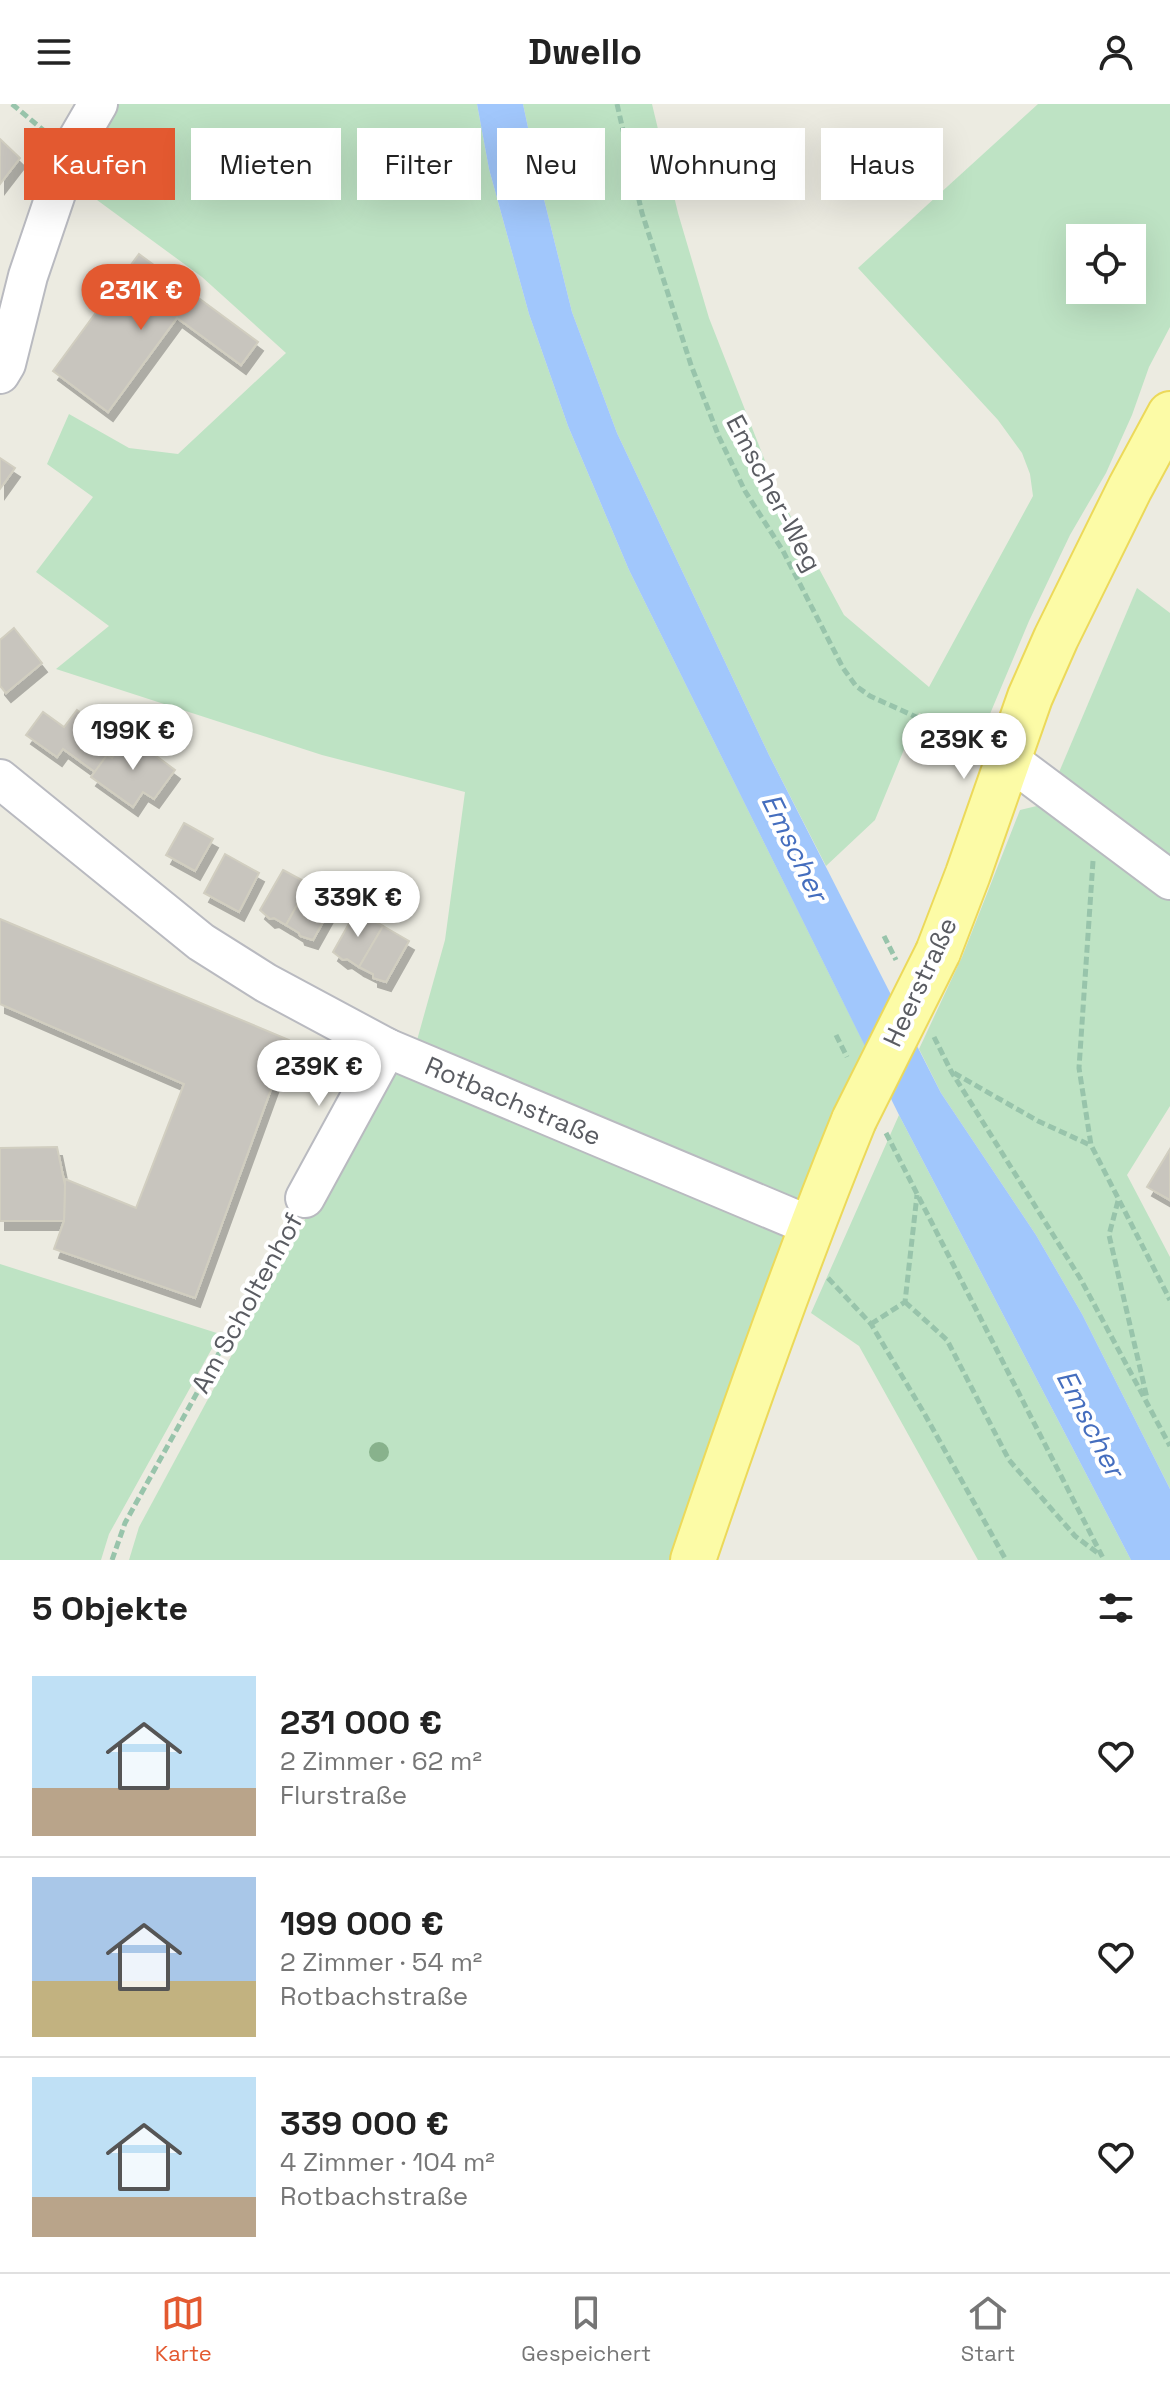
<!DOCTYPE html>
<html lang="de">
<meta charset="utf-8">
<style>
body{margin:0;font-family:"Space Grotesk",sans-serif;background:#f2f2f2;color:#222;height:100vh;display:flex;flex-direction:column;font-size:30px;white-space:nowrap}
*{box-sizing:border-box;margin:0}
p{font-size:26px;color:#767676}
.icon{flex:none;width:44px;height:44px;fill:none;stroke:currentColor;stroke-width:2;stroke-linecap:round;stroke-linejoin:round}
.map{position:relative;height:1456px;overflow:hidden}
.drawer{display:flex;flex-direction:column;background:#fff;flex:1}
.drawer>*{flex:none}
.top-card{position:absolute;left:24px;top:24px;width:1122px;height:72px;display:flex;gap:16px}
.fabs{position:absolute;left:1066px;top:120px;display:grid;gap:16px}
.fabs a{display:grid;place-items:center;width:80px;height:80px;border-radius:0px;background:#fff;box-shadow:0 8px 32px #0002;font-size:40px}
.price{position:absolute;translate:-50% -68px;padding:0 18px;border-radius:28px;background:#fff;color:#222;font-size:26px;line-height:52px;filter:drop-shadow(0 2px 4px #0008)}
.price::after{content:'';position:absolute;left:50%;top:48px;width:24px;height:18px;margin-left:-12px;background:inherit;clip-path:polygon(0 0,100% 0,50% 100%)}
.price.current{background:#e35930;color:#fff}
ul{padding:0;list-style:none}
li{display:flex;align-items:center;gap:24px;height:200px;padding:0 32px}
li+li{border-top:2px solid #e0e0e0}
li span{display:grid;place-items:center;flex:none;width:224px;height:160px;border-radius:0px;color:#555}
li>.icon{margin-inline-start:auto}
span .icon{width:96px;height:96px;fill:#fffc;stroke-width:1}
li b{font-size:34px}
h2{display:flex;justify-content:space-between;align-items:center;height:96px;padding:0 32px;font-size:34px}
.pill{padding:0 28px;border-radius:0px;background:#fff;box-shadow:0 8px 32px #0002;font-size:28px;line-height:72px}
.pill.current{background:#e35930;color:#fff}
header{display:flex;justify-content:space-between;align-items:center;height:104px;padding:0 32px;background:#fff;font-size:36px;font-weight:600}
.tabs{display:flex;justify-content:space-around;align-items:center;height:112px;border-top:2px solid #e0e0e0;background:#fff;font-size:22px;color:#767676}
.tabs a{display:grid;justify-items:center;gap:4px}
.tabs .current{color:#e35930}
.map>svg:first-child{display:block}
</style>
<header><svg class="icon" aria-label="menu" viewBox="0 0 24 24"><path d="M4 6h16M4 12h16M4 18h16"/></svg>Dwello<svg class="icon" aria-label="person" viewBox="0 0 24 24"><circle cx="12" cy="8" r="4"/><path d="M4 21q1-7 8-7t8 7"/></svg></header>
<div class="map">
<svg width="1170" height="1456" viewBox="0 0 1170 1456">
<defs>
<filter id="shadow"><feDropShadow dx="5" dy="9" stdDeviation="0" flood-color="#0004"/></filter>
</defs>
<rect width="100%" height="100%" fill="#ecebe1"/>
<!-- green -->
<g fill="#bee3c4" fill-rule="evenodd">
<path d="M104 0H477L489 65 529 210 568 322 629 466 874 960 805 1112 414 947 445 836 465 688 322 651 56 565 109 522 36 468 93 393 47 360 69 310 129 344 178 350 286 249 202 173 67 74Z"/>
<path d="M523 0H652L678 109 709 214 776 385 844 511 929 583 1033 392 1030 370 1022 349 998 316 858 164 1038 0H1170V223L1149 263 1132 311 1106 369 1070 431 1029 517 987 617C971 639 939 617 919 609L875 716 826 762 769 651 617 329 572 208 539 75ZM1080 134H1132V186H1080Z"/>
<path d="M1137 484 1170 509V765L1057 673Z"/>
<path d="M1041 701 1170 793V1002L1127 1071 1170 1153V1385L1082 1210 1036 1131 941 989 919 945 962 853 1020 706Z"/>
<path d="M394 950 796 1128 678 1456H129L139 1423Z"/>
<path d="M899 1011 1131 1456H978L859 1242 811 1209Z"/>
<path d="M0 1160 220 1230 109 1430 101 1456H0Z"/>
</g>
<!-- water -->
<path fill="#a1c7fc" d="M477 0H523L539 75 572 208 617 329 769 651 941 989 1036 1131 1082 1210 1170 1385V1456H1131L899 1011 629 466 568 322 529 210 489 65Z"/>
<!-- building -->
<g fill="#c8c5be" stroke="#d1cec0" stroke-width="2" filter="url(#shadow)">
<path d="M0 35 20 54 0 80Z"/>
<path d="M139 150 258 238 241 261 177 214 108 308 53 267Z"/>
<path d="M0 354 15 364 0 385Z"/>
<path d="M14 524 42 559 6 589 0 582V536Z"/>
<path d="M77 606 123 639 112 654 107 651 95 668 63 645 57 653 26 631 43 608 64 623Z"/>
<path d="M128 631 175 666 154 695 143 688 133 703 91 673 107 651 112 654Z"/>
<path d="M184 719 213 735 195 767 166 751Z"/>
<path d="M225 750 259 769 239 808 204 789Z"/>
<path d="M283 766 309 780 286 821 274 814 270 815 260 806Z"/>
<path d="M309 780 336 795 313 836 300 832 299 829 286 821Z"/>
<path d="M356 807 383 822 359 863 347 855 343 856 333 848Z"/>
<path d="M0 815 289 936 195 1194 54 1145 64 1117 65 1075 136 1104 184 980 0 900Z"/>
<path d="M383 822 409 837 386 878 373 874V870L359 863Z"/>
<path d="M57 1043 65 1081 64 1117H0V1044Z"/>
<path d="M1170 1045V1096L1147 1083Z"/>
</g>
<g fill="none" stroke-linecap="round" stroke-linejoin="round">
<defs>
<g id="minor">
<path d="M0 270 6 260 28 172 70 48 98 0"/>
<path d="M1007 654 1170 776"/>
<path d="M0 675 201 838 266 879 387 944 811 1122"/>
<path d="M305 1094 387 944"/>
</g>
<g id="major">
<path d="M938 848 968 770 1030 593 1056 534 1130 384 1170 310"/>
<path d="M693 1456C743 1308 795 1161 854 1016"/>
</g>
</defs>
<!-- minor casing -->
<use href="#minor" stroke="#b9bac0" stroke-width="42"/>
<!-- major casing -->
<use href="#major" stroke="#ecd95a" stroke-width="48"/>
<!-- path -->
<g stroke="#98c4ab" stroke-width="5" stroke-dasharray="8 4" stroke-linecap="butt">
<path d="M12 0 48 30"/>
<path d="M617 0 642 109 691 261 719 333 745 387 783 447 843 564 856 582 870 592 980 642"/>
<path d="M1093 757 1079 964 1091 1041 1170 1196"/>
<path d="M884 832 896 856"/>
<path d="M836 931 847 953"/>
<path d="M934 933 951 967 1080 1174 1170 1342"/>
<path d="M954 969 1038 1017 1090 1041"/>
<path d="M886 1029 1104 1456"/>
<path d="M1118 1097 1109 1131 1147 1294"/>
<path d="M828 1174 871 1220 924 1309 1006 1456"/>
<path d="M905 1198 947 1236 1009 1356 1075 1432 1099 1450"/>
<path d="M871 1220 905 1198 917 1091"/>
<path d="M112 1456 125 1419 291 1119"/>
</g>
<!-- minor -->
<use href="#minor" stroke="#fff" stroke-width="38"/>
<!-- major -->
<use href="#major" stroke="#fcfba6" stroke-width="44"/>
<defs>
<path id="major-bridge" d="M854 1016 938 848"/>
</defs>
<!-- major-bridge casing -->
<use href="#major-bridge" stroke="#ecd95a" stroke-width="48" stroke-linecap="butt"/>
<!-- major-bridge -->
<use href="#major-bridge" stroke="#fcfba6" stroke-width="44"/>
</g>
<!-- trees -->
<circle fill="#88b28c" cx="379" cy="1348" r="10"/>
<g text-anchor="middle" stroke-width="8" stroke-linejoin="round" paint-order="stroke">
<!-- street labels -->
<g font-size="26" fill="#5a5c62" stroke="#fff">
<text transform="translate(774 389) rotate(62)" y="9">Emscher-Weg</text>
<text transform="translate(920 878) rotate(-65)" y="9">Heerstraße</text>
<text transform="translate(513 997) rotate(23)" y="9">Rotbachstraße</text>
<text transform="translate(247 1199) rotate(-61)" y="9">Am Scholtenhof</text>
</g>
<!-- water labels -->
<g font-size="28" font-style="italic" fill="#456ebe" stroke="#fff">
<text transform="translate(795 743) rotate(64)" y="10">Emscher</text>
<text transform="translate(1091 1319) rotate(63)" y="10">Emscher</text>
</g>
</g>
</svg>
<div class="fabs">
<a><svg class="icon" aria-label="locate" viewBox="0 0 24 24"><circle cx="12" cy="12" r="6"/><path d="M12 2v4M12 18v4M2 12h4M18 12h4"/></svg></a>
</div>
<b class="price current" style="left:141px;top:228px">231K €</b>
<b class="price" style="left:133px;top:668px">199K €</b>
<b class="price" style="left:964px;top:677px">239K €</b>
<b class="price" style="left:358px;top:835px">339K €</b>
<b class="price" style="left:319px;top:1004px">239K €</b>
<div class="top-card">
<a class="pill current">Kaufen</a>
<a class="pill">Mieten</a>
<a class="pill">Filter</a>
<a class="pill">Neu</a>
<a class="pill">Wohnung</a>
<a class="pill">Haus</a>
</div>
</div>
<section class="drawer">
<h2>5 Objekte<svg class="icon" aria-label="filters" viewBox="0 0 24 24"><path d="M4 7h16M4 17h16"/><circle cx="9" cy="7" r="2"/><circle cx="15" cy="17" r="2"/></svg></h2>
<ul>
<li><span style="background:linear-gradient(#bfe0f5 70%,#b9a48a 0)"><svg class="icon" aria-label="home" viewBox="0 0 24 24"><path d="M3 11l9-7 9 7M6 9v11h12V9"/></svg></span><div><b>231 000 €</b><p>2 Zimmer · 62 m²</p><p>Flurstraße</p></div><svg class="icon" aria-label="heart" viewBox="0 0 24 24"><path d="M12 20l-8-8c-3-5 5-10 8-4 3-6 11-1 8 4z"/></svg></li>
<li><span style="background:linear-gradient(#a9c7e8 65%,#c2b280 0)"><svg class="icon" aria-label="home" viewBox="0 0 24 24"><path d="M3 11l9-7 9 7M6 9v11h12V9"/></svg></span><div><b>199 000 €</b><p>2 Zimmer · 54 m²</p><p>Rotbachstraße</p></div><svg class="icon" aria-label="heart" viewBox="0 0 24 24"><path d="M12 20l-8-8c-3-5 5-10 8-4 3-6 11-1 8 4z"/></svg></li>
<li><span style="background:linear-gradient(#bfe0f5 75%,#b9a48a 0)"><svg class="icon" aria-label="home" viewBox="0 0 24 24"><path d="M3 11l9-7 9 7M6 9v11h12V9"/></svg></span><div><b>339 000 €</b><p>4 Zimmer · 104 m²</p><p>Rotbachstraße</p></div><svg class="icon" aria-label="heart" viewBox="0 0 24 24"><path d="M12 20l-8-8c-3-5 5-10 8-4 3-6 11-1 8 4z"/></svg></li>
</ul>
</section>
<nav class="tabs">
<a class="current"><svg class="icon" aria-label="map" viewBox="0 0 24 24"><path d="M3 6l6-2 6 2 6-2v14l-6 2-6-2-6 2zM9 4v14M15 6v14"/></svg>Karte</a>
<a><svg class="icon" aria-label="saved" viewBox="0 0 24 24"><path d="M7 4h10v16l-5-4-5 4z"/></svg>Gespeichert</a>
<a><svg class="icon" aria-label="home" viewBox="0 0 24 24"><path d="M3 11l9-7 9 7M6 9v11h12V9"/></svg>Start</a>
</nav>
